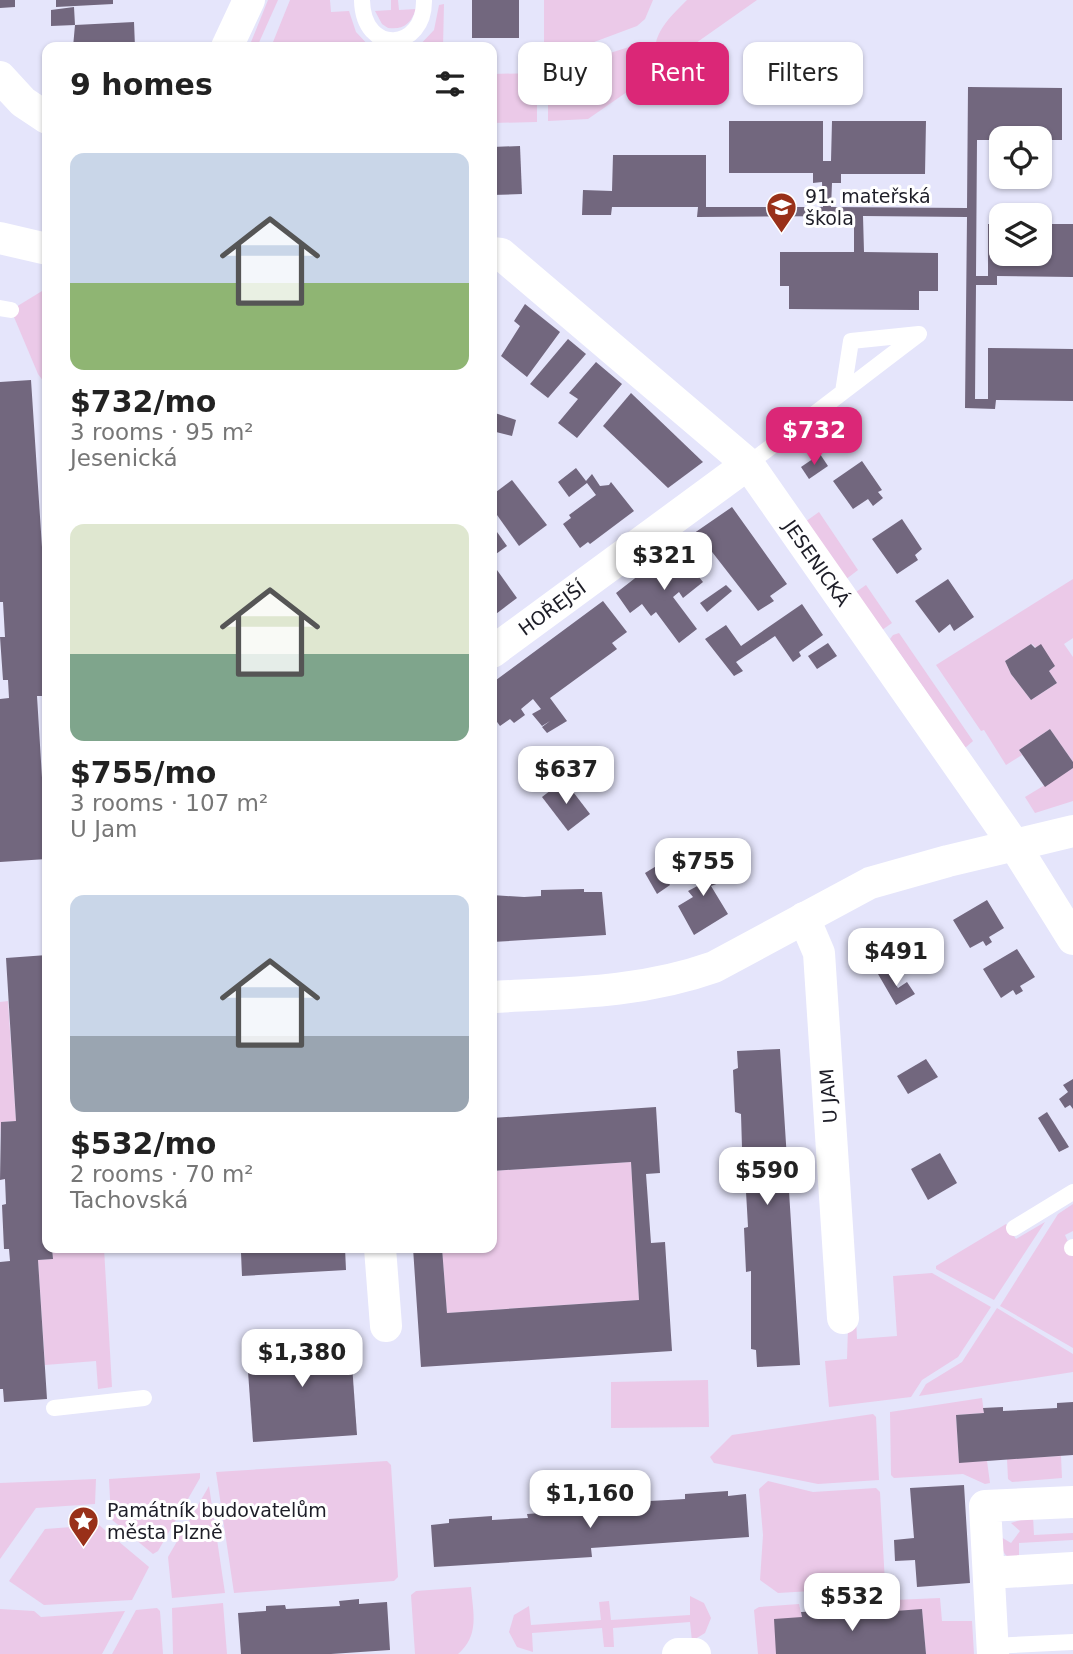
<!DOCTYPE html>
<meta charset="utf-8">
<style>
body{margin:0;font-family:"DejaVu Sans",sans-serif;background:#f6f6f6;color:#222;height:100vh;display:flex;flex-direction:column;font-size:26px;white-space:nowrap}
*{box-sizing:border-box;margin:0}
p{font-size:23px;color:#767676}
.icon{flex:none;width:38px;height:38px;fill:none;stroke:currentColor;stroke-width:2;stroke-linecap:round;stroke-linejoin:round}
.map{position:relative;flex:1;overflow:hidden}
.side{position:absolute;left:42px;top:42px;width:455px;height:1211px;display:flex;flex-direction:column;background:#fff;border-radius:14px;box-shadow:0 2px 5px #0004}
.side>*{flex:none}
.hud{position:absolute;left:518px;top:42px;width:450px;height:63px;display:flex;gap:14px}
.tools{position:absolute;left:989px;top:126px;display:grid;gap:14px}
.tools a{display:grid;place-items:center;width:63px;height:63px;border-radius:14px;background:#fff;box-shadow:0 2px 5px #0004;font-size:35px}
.price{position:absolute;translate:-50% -60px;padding:0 16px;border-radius:14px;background:#fff;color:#222;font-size:23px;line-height:46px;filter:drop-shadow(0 2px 4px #0008)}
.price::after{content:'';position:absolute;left:50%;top:42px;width:21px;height:16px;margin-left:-10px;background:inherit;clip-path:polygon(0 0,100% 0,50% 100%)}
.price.on{background:#db2777;color:#fff}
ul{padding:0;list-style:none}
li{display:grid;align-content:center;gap:14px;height:371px;padding:0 28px}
li span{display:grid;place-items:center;height:217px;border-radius:14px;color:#555}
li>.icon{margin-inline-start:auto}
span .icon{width:126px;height:126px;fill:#fffc;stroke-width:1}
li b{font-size:30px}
h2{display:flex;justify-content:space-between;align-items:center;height:84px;padding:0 28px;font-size:30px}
.tag{padding:0 24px;border-radius:14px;background:#fff;box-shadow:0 2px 5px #0004;font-size:24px;line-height:63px}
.tag.on{background:#db2777;color:#fff}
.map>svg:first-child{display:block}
</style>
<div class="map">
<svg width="1073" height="1654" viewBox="0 0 1073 1654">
<rect width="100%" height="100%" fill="#e5e5fb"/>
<!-- green -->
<g fill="#ebc9e8" fill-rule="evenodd">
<path d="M268 0H278L257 47H249Z"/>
<path d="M290 0H330L331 12 349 11 356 32 370 47H271Z"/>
<path d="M391 0H398L399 10 416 9C411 24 403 30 388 28L382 24 375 11 391 10Z"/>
<path d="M544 0H653L645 19 637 26 570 51 544 58Z"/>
<path d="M687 0H757L659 69C646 39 667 20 687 0Z"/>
<path d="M444 4 443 47H418L434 30 439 5Z"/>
<path d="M629 47 641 60V77L637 85 588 119 548 121V76L553 71Z"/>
<path d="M537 73V122L492 123V74Z"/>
<path d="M47 288V386L38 374 11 310Z"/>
<path d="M819 512 858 570 845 580 805 522Z"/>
<path d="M1073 579V638L1064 644 1073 657V762L1050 729 1019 750 1022 755 1006 765 984 730 981 731 936 665ZM1032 644 1055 666 1049 671 1057 683 1031 700 1011 674 1005 661Z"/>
<path d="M866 585 892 623 882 630 856 592Z"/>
<path d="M899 633 973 741 965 748 890 639 893 635Z"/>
<path d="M1073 768V801L1035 813 1025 797Z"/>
<path d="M8 1001 16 1121 1 1122 0 1136V1002Z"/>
<path d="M631 1162 639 1300 447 1313 442 1248H492V1171Z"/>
<path d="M1073 1204V1231L1065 1235 1073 1253V1348L1000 1306 1058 1214Z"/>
<path d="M1045 1222 994 1300 936 1269V1266L1006 1224 1016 1239Z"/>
<path d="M52 1248H104L112 1387 98 1389 96 1361 45 1365 38 1260 53 1259Z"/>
<path d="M932 1273 991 1307 958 1357 922 1380 911 1397 829 1407 825 1361 847 1359 848 1327 856 1318 857 1339 897 1336 893 1276Z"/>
<path d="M997 1308 1073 1354V1372L919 1396 926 1384 962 1362Z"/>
<path d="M708 1380 709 1427 611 1428V1382Z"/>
<path d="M982 1398 984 1413 956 1415 959 1462 987 1461 990 1483 985 1484 963 1474 894 1478 891 1475 890 1412Z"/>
<path d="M873 1414 876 1417 879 1480 818 1484 714 1463 710 1457 732 1435Z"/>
<path d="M1061 1456 1062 1478 1012 1482 1008 1479 1007 1459Z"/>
<path d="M387 1461 391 1465 398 1577 394 1581 234 1593 216 1472Z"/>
<path d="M200 1473V1478L158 1551 153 1554 111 1519 109 1479Z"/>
<path d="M96 1479 95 1504 36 1508 0 1559V1483Z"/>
<path d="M768 1481 813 1492 876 1488 880 1492 885 1583 880 1587 778 1593 760 1580 763 1535 759 1489Z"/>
<path d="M209 1486 225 1593 172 1598 168 1557Z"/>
<path d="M1033 1516 1034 1535 1073 1533V1540L1019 1543V1562C1004 1557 1002 1553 1001 1537L1011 1543 1020 1531 1011 1523Z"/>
<path d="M99 1525 149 1567 132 1600 44 1605 9 1581 45 1529Z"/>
<path d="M471 1587C473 1613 480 1635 458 1654H415L411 1595 416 1591Z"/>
<path d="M690 1596 704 1603 711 1618 705 1633 692 1641 690 1622 613 1628 614 1647H604L602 1628 532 1633 533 1652 517 1647 509 1632 514 1615 529 1606 531 1625 601 1620 599 1602 609 1601 611 1620 690 1615Z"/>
<path d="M940 1598 942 1621H972L974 1654H926L922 1610 895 1611 894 1600Z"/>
<path d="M223 1603 227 1654H173L172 1608Z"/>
<path d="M799 1604 802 1617 777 1654H758L754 1610 759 1607Z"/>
<path d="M157 1608 160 1611 163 1654H112L136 1610Z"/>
<path d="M0 1609 34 1611 41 1617 125 1611 102 1654H0Z"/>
</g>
<!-- building -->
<g fill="#72677e">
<path d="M0 0H15V7L0 8Z"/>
<path d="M56 0H113V4L56 7Z"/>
<rect x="472" y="0" width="47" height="38"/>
<path d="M74 7 75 25 134 22 135 47H73L75 25 51 26V10Z"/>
<path d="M968 87 1062 88V140H977L976 276H988V224H1001V254H1040V224H1073V277L997 276V285H976L975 399H988V348L1073 349V401L996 400 995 409 965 408 967 217 863 216 864 252 938 253V291H919V310L789 309V286H780V252H854V216L697 217 698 207H612L611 215H582L583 190 612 191 613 155H706V207H823L822 182 813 183V173H729V121H823V161H831L832 121H926L925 174H841V183H832L831 207 967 208Z"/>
<path d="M520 146 522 194 492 195V147Z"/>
<path d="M525 304 560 332 527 377 501 356 520 326 514 321Z"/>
<path d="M568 339 586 354 548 398 530 384Z"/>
<path d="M596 362 622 384 577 438 558 423 578 399 569 393Z"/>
<path d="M31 380 47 623V696H37L47 859 0 862V699L9 698 8 680H3L0 637H5L3 602H0V382Z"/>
<path d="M631 393 703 462 668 488 603 426Z"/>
<path d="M492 412 516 420 512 436 492 431Z"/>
<path d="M820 454 828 466 809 479 801 467Z"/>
<path d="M862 461 882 490 878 492 883 498 873 506 868 499 853 509 833 481Z"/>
<path d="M576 468 586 481 592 474 600 486 609 485 611 482 634 511 590 544 588 542 580 548 563 524 571 518 569 515 596 495 587 483 569 497 558 482Z"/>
<path d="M512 480 547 525 519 546 492 508V495Z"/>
<path d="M732 507 787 584 770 596 774 601 758 611 709 548 699 555 687 538Z"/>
<path d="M902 519 922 549 915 555 918 560 897 574 872 539Z"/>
<path d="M492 525 507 546 496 554 492 548Z"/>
<path d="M675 547 703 582 683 598 679 592 673 597 697 629 679 643 656 612 651 616 642 604 630 613 616 593Z"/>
<path d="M492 563 517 598 492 617Z"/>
<path d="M948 579 974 617 954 631 950 624 939 633 915 601Z"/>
<path d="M726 585 732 591 707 612 700 603Z"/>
<path d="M603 601 627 632 612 643 617 649 550 698 567 721 547 733 542 727 550 721 542 726 532 714 541 709 533 699 521 709 525 715 514 723 510 719 500 726 492 715V683Z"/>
<path d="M802 604 823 635 799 652 801 656 793 662 775 636 736 662 743 671 734 676 705 639 726 625 741 646Z"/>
<path d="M828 643 837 656 817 669 808 656Z"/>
<path d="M1031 644 1035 648 1041 644 1055 666 1049 671 1057 683 1031 700 1011 674 1005 661Z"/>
<path d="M1050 729 1073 762V768L1045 787 1019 750Z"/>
<path d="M564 780 590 814 568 831 542 797Z"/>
<path d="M700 847 719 883 711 886 728 914 694 935 678 906 693 897 688 891 705 882 689 852Z"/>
<path d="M658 865 670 885 657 894 645 873Z"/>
<path d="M584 889V892H602L606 935 492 942V895L524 897 541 896V890Z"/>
<path d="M987 900 1004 928 989 937 992 942 986 946 983 941 970 948 953 920Z"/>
<path d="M1017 949 1035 977 1020 986 1023 991 1016 995 1013 990 1001 998 983 969Z"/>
<path d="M47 955V1119H44L47 1248H52L53 1259 38 1260 47 1399 4 1402 3 1389H0V1262L10 1261 9 1249H4L2 1205 6 1204 5 1179 0 1180 1 1122 16 1121 6 958Z"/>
<path d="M886 969 898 988 907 982 915 994 896 1005 878 974Z"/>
<path d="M780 1049 800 1365 757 1367 756 1350 751 1349V1271L746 1272 744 1228 748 1227 747 1209 746 1192H741L738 1149 742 1148 741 1114 735 1112 733 1070 738 1068 737 1051Z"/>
<path d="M926 1059 938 1077 908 1094 897 1076Z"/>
<path d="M1073 1079V1109L1070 1105 1065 1108 1059 1099 1068 1092 1063 1085Z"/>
<path d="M656 1107 660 1173 646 1174 651 1243 665 1242 672 1351 421 1367 413 1248H442L447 1313 639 1300 631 1162 492 1171V1118Z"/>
<path d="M1047 1112 1069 1147 1059 1152 1038 1118Z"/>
<path d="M940 1153 957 1183 928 1200 911 1169Z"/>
<path d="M227 1248H345L346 1270 242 1276 241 1253H228Z"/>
<path d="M350 1336 357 1435 253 1442 246 1343Z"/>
<path d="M1073 1402V1455L959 1463 956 1415 984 1413 983 1408 1003 1407V1411L1057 1408V1403Z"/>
<path d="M964 1485 970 1583 917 1587 915 1560 895 1561 894 1540 914 1538 910 1488Z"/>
<path d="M728 1491V1496L746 1494 749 1537 591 1548 592 1557 434 1567 431 1525 449 1523V1519L492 1516V1520L528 1518 527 1514 570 1511V1515L589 1514 588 1505 607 1504 606 1499 649 1496 650 1501 668 1500 685 1499V1494Z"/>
<path d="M359 1599V1604L387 1602 390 1650 331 1654H241L238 1613 266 1611V1606L285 1605 286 1609 340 1606 339 1601Z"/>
<path d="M895 1607V1611L922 1609 926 1654H776L774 1619 802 1617 801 1612 821 1611V1616L875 1613V1608Z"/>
</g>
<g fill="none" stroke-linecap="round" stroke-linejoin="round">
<!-- lane -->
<g stroke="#fff" stroke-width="16">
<path d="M362 0C363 56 425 51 424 0"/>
<path d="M0 308 11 310"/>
<path d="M748 464C806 421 862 377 919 334L851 341 843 392"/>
<path d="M1014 1228 1073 1192"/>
<path d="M1072 1248 1073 1247"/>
<path d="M54 1408 144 1398"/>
<path d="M992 1646 1073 1642"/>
</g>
<!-- street -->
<g stroke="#fff" stroke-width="32">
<path d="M227 47 249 0"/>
<path d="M0 77 23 102 47 118"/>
<path d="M0 238 47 249"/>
<path d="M492 253 501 254 748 464 1015 846 1073 939"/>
<path d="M492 652 748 464"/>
<path d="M804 918 819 953 843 1318"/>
<path d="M492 997C568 993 641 993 714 967L870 883 948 861 1073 831"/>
<path d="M380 1248 386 1326"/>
<path d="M989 1573 1073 1568"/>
<path d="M678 1654H695"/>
<path d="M993 1654 985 1506 1073 1502"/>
</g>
</g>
<!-- icons -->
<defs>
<symbol id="school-pin" viewBox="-11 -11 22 30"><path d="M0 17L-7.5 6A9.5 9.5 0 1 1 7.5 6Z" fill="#993019" stroke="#fff"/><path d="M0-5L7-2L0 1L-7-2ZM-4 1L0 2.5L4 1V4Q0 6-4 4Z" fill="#fff"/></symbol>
<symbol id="sight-pin" viewBox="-11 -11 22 30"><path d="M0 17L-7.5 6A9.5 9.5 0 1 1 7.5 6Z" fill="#993019" stroke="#fff"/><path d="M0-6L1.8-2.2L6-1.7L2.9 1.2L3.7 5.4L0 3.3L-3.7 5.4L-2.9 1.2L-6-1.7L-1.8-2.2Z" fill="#fff"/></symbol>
</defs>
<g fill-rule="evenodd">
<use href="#school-pin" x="764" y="190" width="35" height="47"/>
<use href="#sight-pin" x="66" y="1504" width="35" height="47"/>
</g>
<g text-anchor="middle" stroke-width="6" stroke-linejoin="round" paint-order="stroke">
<!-- poi labels -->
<g font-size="19" fill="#1d1d27" stroke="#fff" text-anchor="start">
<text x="805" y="203">91. mateřská<tspan x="805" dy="22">škola</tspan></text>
<text x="107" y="1517">Památník budovatelům<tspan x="107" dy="22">města Plzně</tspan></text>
</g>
<!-- street labels -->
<g font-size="19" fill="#1d1d27" stroke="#fff">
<text transform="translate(817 563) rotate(55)" y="7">JESENICKÁ</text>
<text transform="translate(552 608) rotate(-36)" y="7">HOŘEJŠÍ</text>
<text transform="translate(828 1096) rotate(-94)" y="7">U JAM</text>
</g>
</g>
</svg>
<div class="tools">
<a><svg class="icon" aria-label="locate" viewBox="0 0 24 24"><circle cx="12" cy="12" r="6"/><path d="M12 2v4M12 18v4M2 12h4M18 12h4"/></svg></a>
<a><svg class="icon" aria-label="layers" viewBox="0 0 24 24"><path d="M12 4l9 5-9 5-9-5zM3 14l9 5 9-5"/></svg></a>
</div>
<b class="price on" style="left:814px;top:467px">$732</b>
<b class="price" style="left:664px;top:592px">$321</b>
<b class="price" style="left:566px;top:806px">$637</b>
<b class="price" style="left:703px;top:898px">$755</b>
<b class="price" style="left:896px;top:988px">$491</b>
<b class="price" style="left:767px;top:1207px">$590</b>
<b class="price" style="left:302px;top:1389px">$1,380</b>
<b class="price" style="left:590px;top:1530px">$1,160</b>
<b class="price" style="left:852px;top:1633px">$532</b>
<div class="hud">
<a class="tag">Buy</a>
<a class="tag on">Rent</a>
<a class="tag">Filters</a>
</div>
<section class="side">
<h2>9 homes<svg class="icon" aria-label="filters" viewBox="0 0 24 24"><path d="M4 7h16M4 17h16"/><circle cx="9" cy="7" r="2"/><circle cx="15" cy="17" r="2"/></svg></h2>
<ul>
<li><span style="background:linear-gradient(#c9d6e8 60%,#8fb573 0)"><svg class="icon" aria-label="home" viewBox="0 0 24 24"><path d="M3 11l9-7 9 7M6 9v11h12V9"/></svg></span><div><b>$732/mo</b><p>3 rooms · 95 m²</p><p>Jesenická</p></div></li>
<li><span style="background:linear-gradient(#dfe7d0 60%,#7fa58c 0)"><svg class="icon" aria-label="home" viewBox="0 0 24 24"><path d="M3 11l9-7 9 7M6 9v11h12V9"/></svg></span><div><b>$755/mo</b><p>3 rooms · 107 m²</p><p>U Jam</p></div></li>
<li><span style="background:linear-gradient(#c9d6e8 65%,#9aa5b1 0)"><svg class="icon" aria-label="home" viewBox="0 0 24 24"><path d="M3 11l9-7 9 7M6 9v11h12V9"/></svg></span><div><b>$532/mo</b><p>2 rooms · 70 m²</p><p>Tachovská</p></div></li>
</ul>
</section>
</div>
